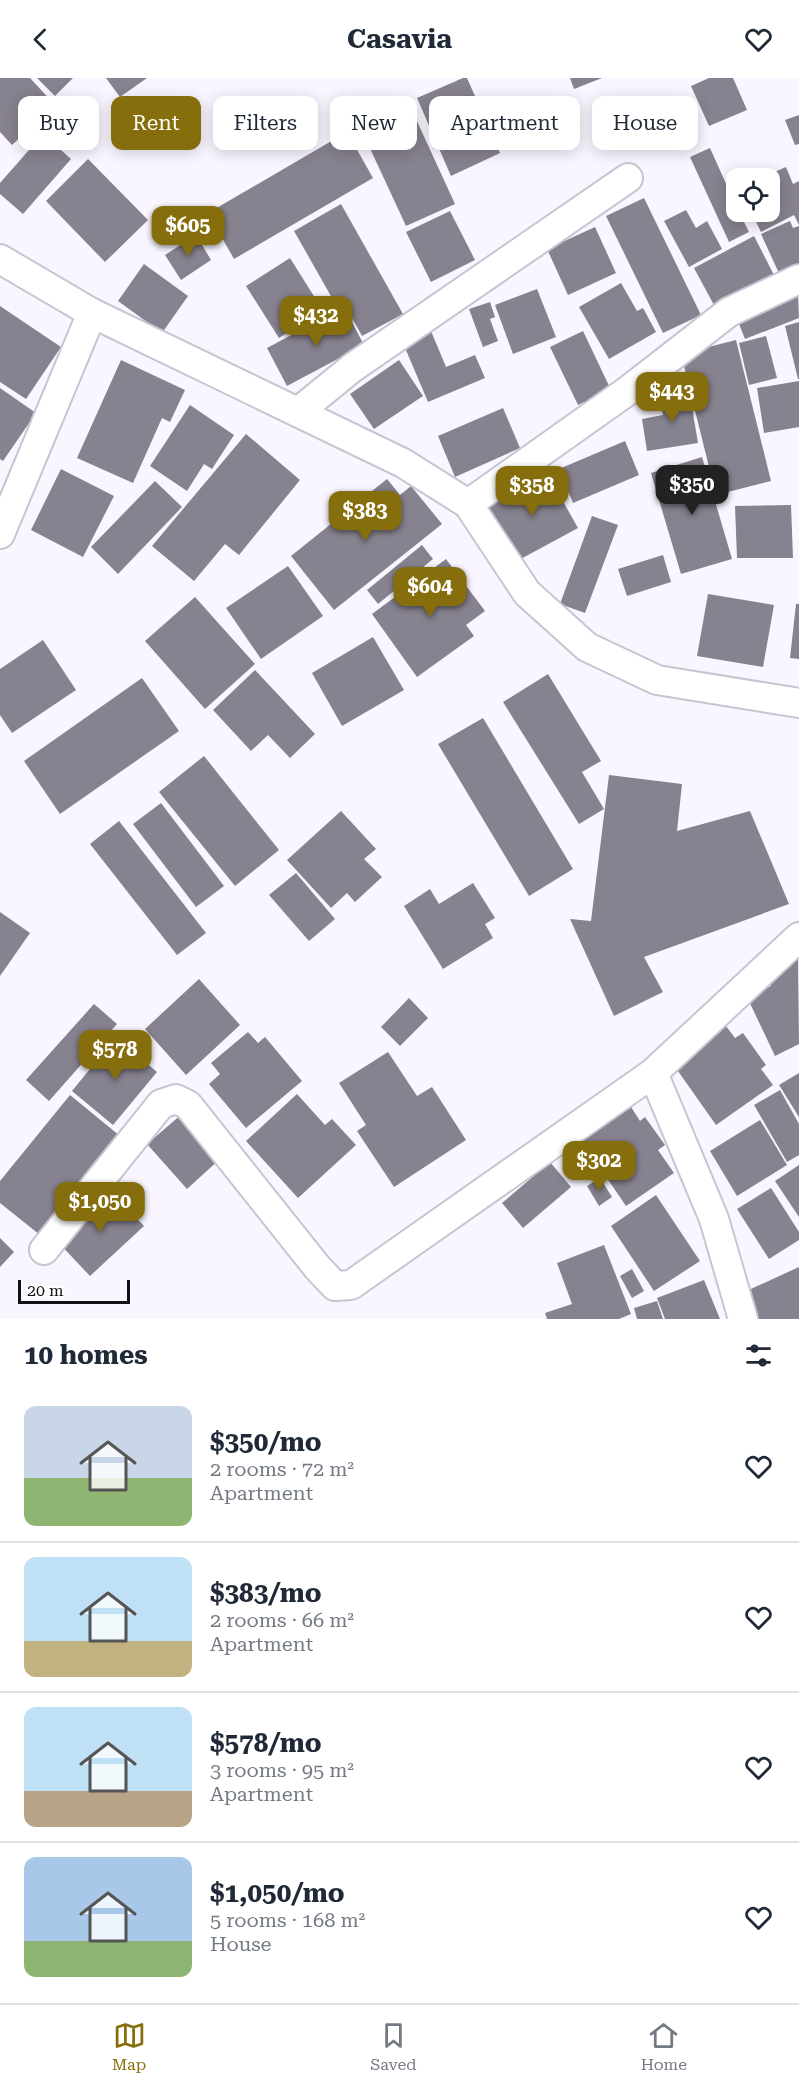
<!DOCTYPE html>
<meta charset="utf-8">
<style>
body{margin:0;font-family:"Roboto Serif",serif;background:#f2f2f3;color:#1f2937;height:100vh;display:flex;flex-direction:column;font-size:22px;white-space:nowrap}
*{box-sizing:border-box;margin:0}
p{font-size:20px;color:#747a83}
.icon{flex:none;width:33px;height:33px;fill:none;stroke:currentColor;stroke-width:2;stroke-linecap:round;stroke-linejoin:round}
.map{position:relative;height:1241px;overflow:hidden}
.side{display:flex;flex-direction:column;background:#fff;flex:1}
.side>*{flex:none}
.guide{position:absolute;left:18px;top:18px;width:764px;height:54px;display:flex;gap:12px}
.tools{position:absolute;left:726px;top:90px;display:grid;gap:12px}
.tools a{display:grid;place-items:center;width:54px;height:54px;border-radius:12px;background:#fff;box-shadow:0 3px 15px #0003;font-size:30px}
.scale{position:absolute;left:18px;bottom:15px;width:112px;box-sizing:border-box;padding-left:6px;border:3px solid #131116;border-top:0;font-size:16px;line-height:21px;white-space:nowrap;color:#131116;-webkit-text-stroke:4px #fff;paint-order:stroke}
.price{position:absolute;translate:-50% -51px;padding:0 14px;border-radius:12px;background:#876e0d;color:#fff;font-size:20px;line-height:39px;filter:drop-shadow(0 2px 3px #0008)}
.price::after{content:'';position:absolute;left:50%;top:36px;width:18px;height:14px;margin-left:-9px;background:inherit;clip-path:polygon(0 0,100% 0,50% 100%)}
.price.on{background:#222;color:#fff}
ul{padding:0;list-style:none}
li{display:flex;align-items:center;gap:18px;height:150px;padding:0 24px}
li+li{border-top:2px solid #e0e1e3}
li span{display:grid;place-items:center;flex:none;width:168px;height:120px;border-radius:12px;color:#555}
li>.icon{margin-inline-start:auto}
span .icon{width:72px;height:72px;fill:#fffc;stroke-width:1}
li b{font-size:26px}
h2{display:flex;justify-content:space-between;align-items:center;height:72px;padding:0 24px;font-size:26px}
.chip{padding:0 21px;border-radius:12px;background:#fff;box-shadow:0 3px 15px #0003;font-size:21px;line-height:54px}
.chip.on{background:#876e0d;color:#fff}
header{display:flex;justify-content:space-between;align-items:center;height:78px;padding:0 24px;background:#fff;font-size:27px;font-weight:700}
.tab-bar{display:flex;justify-content:space-around;align-items:center;height:84px;border-top:2px solid #e0e1e3;background:#fff;font-size:16px;color:#747a83}
.tab-bar a{display:grid;justify-items:center;gap:3px}
.tab-bar .on{color:#876e0d}
.map>svg:first-child{display:block}
</style>
<header><svg class="icon" aria-label="back" viewBox="0 0 24 24"><path d="M15 5l-7 7 7 7"/></svg>Casavia<svg class="icon" aria-label="heart" viewBox="0 0 24 24"><path d="M12 20l-8-8c-3-5 5-10 8-4 3-6 11-1 8 4z"/></svg></header>
<div class="map">
<svg width="799" height="1241" viewBox="0 0 799 1241">
<rect width="100%" height="100%" fill="#f9f6ff"/>
<!-- building -->
<g fill="#87828f">
<path d="M0 0H30L55 27 12 67 0 54Z"/>
<path d="M37 0H73L55 18Z"/>
<path d="M106 0H147L120 19Z"/>
<path d="M463 0H467L500 75 451 98 417 20Z"/>
<path d="M570 0H602L574 11Z"/>
<path d="M709 0H733L747 32 709 48 691 8Z"/>
<path d="M410 28 455 126 406 148 361 51Z"/>
<path d="M799 37V66L795 67 785 42Z"/>
<path d="M347 54 373 100 234 181 208 135Z"/>
<path d="M43 56 71 81 23 136 0 116V105Z"/>
<path d="M710 70 736 128V134H739L749 154 729 164 690 79Z"/>
<path d="M88 81 148 142 105 184 46 123Z"/>
<path d="M786 89 793 106 799 103V147L794 137 761 154 751 134H770V100H761Z"/>
<path d="M644 120 701 237 663 255 606 138Z"/>
<path d="M341 126 403 236 362 258 343 223 336 227 294 153Z"/>
<path d="M686 132 696 150 707 143 722 171 689 189 664 143Z"/>
<path d="M450 133 475 182 431 204 406 154Z"/>
<path d="M790 143 793 150 799 148V197L783 204 761 156Z"/>
<path d="M595 149 616 195 568 217 547 171Z"/>
<path d="M196 157 211 182 181 202 165 177Z"/>
<path d="M754 158 774 197 715 229 694 190Z"/>
<path d="M290 180 322 231 279 260 246 208Z"/>
<path d="M144 186 188 218 162 255 118 223Z"/>
<path d="M621 205 637 233 643 230 656 254 609 281 579 229Z"/>
<path d="M537 211 556 259 513 276 495 227Z"/>
<path d="M798 217 799 240 745 261 737 241Z"/>
<path d="M490 224 495 239 490 241 498 263 483 269 469 231Z"/>
<path d="M0 228 61 269 26 321 0 304Z"/>
<path d="M344 229 364 267 287 308 267 270Z"/>
<path d="M799 244V301H798L785 248Z"/>
<path d="M431 253 446 289 475 277 485 300 428 324 403 265Z"/>
<path d="M583 253 611 312 578 327 550 269Z"/>
<path d="M766 258 777 300 749 307 739 265Z"/>
<path d="M736 262 771 403 716 417 681 276Z"/>
<path d="M121 282 185 312 170 344 162 340 133 405 77 380Z"/>
<path d="M399 282 423 318 374 351 350 316Z"/>
<path d="M799 303V349L764 355 757 310Z"/>
<path d="M0 310 36 335 3 383 0 381Z"/>
<path d="M689 312 698 365 647 373 642 341 663 337 659 317Z"/>
<path d="M190 327 234 357 212 391 204 386 187 413 150 388Z"/>
<path d="M503 330 520 370 455 399 438 358Z"/>
<path d="M246 356 300 402 239 477 225 466 194 503 152 468Z"/>
<path d="M625 363 639 397 573 425 559 391Z"/>
<path d="M702 379 732 481 681 496 651 395Z"/>
<path d="M61 391 114 418 83 479 31 452Z"/>
<path d="M547 395 578 450 517 483 487 428Z"/>
<path d="M387 401 400 417 411 408 442 446 334 532 291 478Z"/>
<path d="M155 403 182 429 118 496 91 469Z"/>
<path d="M791 427 793 480H737L735 428Z"/>
<path d="M592 438 618 447 585 535 560 526Z"/>
<path d="M422 467 433 481 378 526 367 512Z"/>
<path d="M663 477 671 504 627 518 618 491Z"/>
<path d="M446 481 485 533 466 547 474 558 417 599 372 536Z"/>
<path d="M288 488 323 538 261 581 226 530Z"/>
<path d="M708 516 774 527 763 589 697 578Z"/>
<path d="M195 519 255 586 205 631 145 563Z"/>
<path d="M796 526H799V581L790 580Z"/>
<path d="M373 559 404 612 342 648 312 595Z"/>
<path d="M43 562 76 612 12 655 0 637V591Z"/>
<path d="M255 592 315 656 290 680 268 657 251 673 213 632Z"/>
<path d="M548 596 601 683 582 694 604 731 579 746 503 624Z"/>
<path d="M142 600 179 653 60 736 24 683Z"/>
<path d="M483 640 573 791 529 818 438 666Z"/>
<path d="M204 678 279 772 235 808 159 714Z"/>
<path d="M609 697 682 706 677 753 750 733 789 826 644 879 663 914 614 938 570 841 591 843Z"/>
<path d="M161 725 224 808 196 829 133 746Z"/>
<path d="M341 733 376 771 364 781 382 799 355 824 347 815 331 830 287 782Z"/>
<path d="M119 743 206 855 177 877 90 766Z"/>
<path d="M296 795 335 841 309 863 269 817Z"/>
<path d="M473 805 495 840 485 846 493 860 443 891 404 828 430 811 439 826Z"/>
<path d="M0 834 30 855 0 898Z"/>
<path d="M798 881 799 966 775 978 747 919 771 908 765 897Z"/>
<path d="M199 901 240 947 186 997 145 951Z"/>
<path d="M409 920 428 940 400 968 381 949Z"/>
<path d="M94 926 117 946 49 1023 26 1002Z"/>
<path d="M726 948 735 960 743 955 766 987 761 991 773 1007 716 1047 673 986Z"/>
<path d="M248 954 258 965 265 959 302 1003 246 1050 209 1006 220 996 211 985Z"/>
<path d="M116 959 157 994 113 1047 72 1013Z"/>
<path d="M388 974 417 1018 432 1009 466 1062 394 1109 357 1053 366 1047 339 1005Z"/>
<path d="M799 995V1039L779 1007Z"/>
<path d="M780 1012 799 1046V1077L787 1084 754 1027Z"/>
<path d="M297 1016 325 1047 332 1041 356 1067 298 1120 246 1063Z"/>
<path d="M70 1017 120 1058 40 1157 0 1125V1103Z"/>
<path d="M631 1029 640 1043 645 1039 665 1067 658 1072 674 1095 626 1128 581 1062Z"/>
<path d="M182 1036 221 1080 187 1111 147 1066Z"/>
<path d="M760 1042 787 1087 737 1118 710 1073Z"/>
<path d="M550 1084 571 1109 523 1150 502 1125Z"/>
<path d="M799 1087V1139L775 1103Z"/>
<path d="M600 1100 612 1119 599 1128 587 1108Z"/>
<path d="M771 1110 799 1154V1162L769 1181 737 1131Z"/>
<path d="M110 1112 144 1148 90 1198 56 1162Z"/>
<path d="M656 1117 700 1183 654 1213 611 1148Z"/>
<path d="M0 1160 14 1174 0 1189Z"/>
<path d="M604 1167 631 1236 619 1241H547L545 1235 572 1226 557 1185Z"/>
<path d="M799 1189V1241H754L742 1215Z"/>
<path d="M632 1191 644 1213 632 1220 620 1198Z"/>
<path d="M704 1202 720 1241H665L657 1220Z"/>
<path d="M657 1223 663 1241H637L634 1230Z"/>
</g>
<g fill="none" stroke-linecap="round" stroke-linejoin="round">
<defs>
<g id="street">
<path d="M0 181 92 235 403 385 468 426 527 515 587 569 657 602 799 625"/>
<path d="M298 334 352 290 628 100"/>
<path d="M468 426 626 314 729 234 799 201"/>
<path d="M0 456 92 235"/>
<path d="M44 1172 161 1026 176 1021 188 1027 317 1189 335 1208 351 1207 653 995"/>
<path d="M743 1241 714 1141 653 995 799 859"/>
</g>
</defs>
<!-- street casing -->
<use href="#street" stroke="#c9c4d2" stroke-width="32"/>
<!-- street -->
<use href="#street" stroke="#fff" stroke-width="28"/>
</g>
</svg>
<div class="tools">
<a><svg class="icon" aria-label="locate" viewBox="0 0 24 24"><circle cx="12" cy="12" r="6"/><path d="M12 2v4M12 18v4M2 12h4M18 12h4"/></svg></a>
</div>
<div class="scale">20 m</div>
<b class="price" style="left:188px;top:179px">$605</b>
<b class="price" style="left:316px;top:269px">$432</b>
<b class="price" style="left:672px;top:345px">$443</b>
<b class="price on" style="left:692px;top:438px">$350</b>
<b class="price" style="left:532px;top:439px">$358</b>
<b class="price" style="left:365px;top:464px">$383</b>
<b class="price" style="left:430px;top:540px">$604</b>
<b class="price" style="left:115px;top:1003px">$578</b>
<b class="price" style="left:599px;top:1114px">$302</b>
<b class="price" style="left:100px;top:1155px">$1,050</b>
<div class="guide">
<a class="chip">Buy</a>
<a class="chip on">Rent</a>
<a class="chip">Filters</a>
<a class="chip">New</a>
<a class="chip">Apartment</a>
<a class="chip">House</a>
</div>
</div>
<section class="side">
<h2>10 homes<svg class="icon" aria-label="filters" viewBox="0 0 24 24"><path d="M4 7h16M4 17h16"/><circle cx="9" cy="7" r="2"/><circle cx="15" cy="17" r="2"/></svg></h2>
<ul>
<li><span style="background:linear-gradient(#c9d6e8 60%,#8fb573 0)"><svg class="icon" aria-label="home" viewBox="0 0 24 24"><path d="M3 11l9-7 9 7M6 9v11h12V9"/></svg></span><div><b>$350/mo</b><p>2 rooms · 72 m²</p><p>Apartment</p></div><svg class="icon" aria-label="heart" viewBox="0 0 24 24"><path d="M12 20l-8-8c-3-5 5-10 8-4 3-6 11-1 8 4z"/></svg></li>
<li><span style="background:linear-gradient(#bfe0f5 70%,#c2b280 0)"><svg class="icon" aria-label="home" viewBox="0 0 24 24"><path d="M3 11l9-7 9 7M6 9v11h12V9"/></svg></span><div><b>$383/mo</b><p>2 rooms · 66 m²</p><p>Apartment</p></div><svg class="icon" aria-label="heart" viewBox="0 0 24 24"><path d="M12 20l-8-8c-3-5 5-10 8-4 3-6 11-1 8 4z"/></svg></li>
<li><span style="background:linear-gradient(#bfe0f5 70%,#b9a48a 0)"><svg class="icon" aria-label="home" viewBox="0 0 24 24"><path d="M3 11l9-7 9 7M6 9v11h12V9"/></svg></span><div><b>$578/mo</b><p>3 rooms · 95 m²</p><p>Apartment</p></div><svg class="icon" aria-label="heart" viewBox="0 0 24 24"><path d="M12 20l-8-8c-3-5 5-10 8-4 3-6 11-1 8 4z"/></svg></li>
<li><span style="background:linear-gradient(#a9c7e8 70%,#8fb573 0)"><svg class="icon" aria-label="home" viewBox="0 0 24 24"><path d="M3 11l9-7 9 7M6 9v11h12V9"/></svg></span><div><b>$1,050/mo</b><p>5 rooms · 168 m²</p><p>House</p></div><svg class="icon" aria-label="heart" viewBox="0 0 24 24"><path d="M12 20l-8-8c-3-5 5-10 8-4 3-6 11-1 8 4z"/></svg></li>
</ul>
</section>
<nav class="tab-bar">
<a class="on"><svg class="icon" aria-label="map" viewBox="0 0 24 24"><path d="M3 6l6-2 6 2 6-2v14l-6 2-6-2-6 2zM9 4v14M15 6v14"/></svg>Map</a>
<a><svg class="icon" aria-label="saved" viewBox="0 0 24 24"><path d="M7 4h10v16l-5-4-5 4z"/></svg>Saved</a>
<a><svg class="icon" aria-label="home" viewBox="0 0 24 24"><path d="M3 11l9-7 9 7M6 9v11h12V9"/></svg>Home</a>
</nav>
